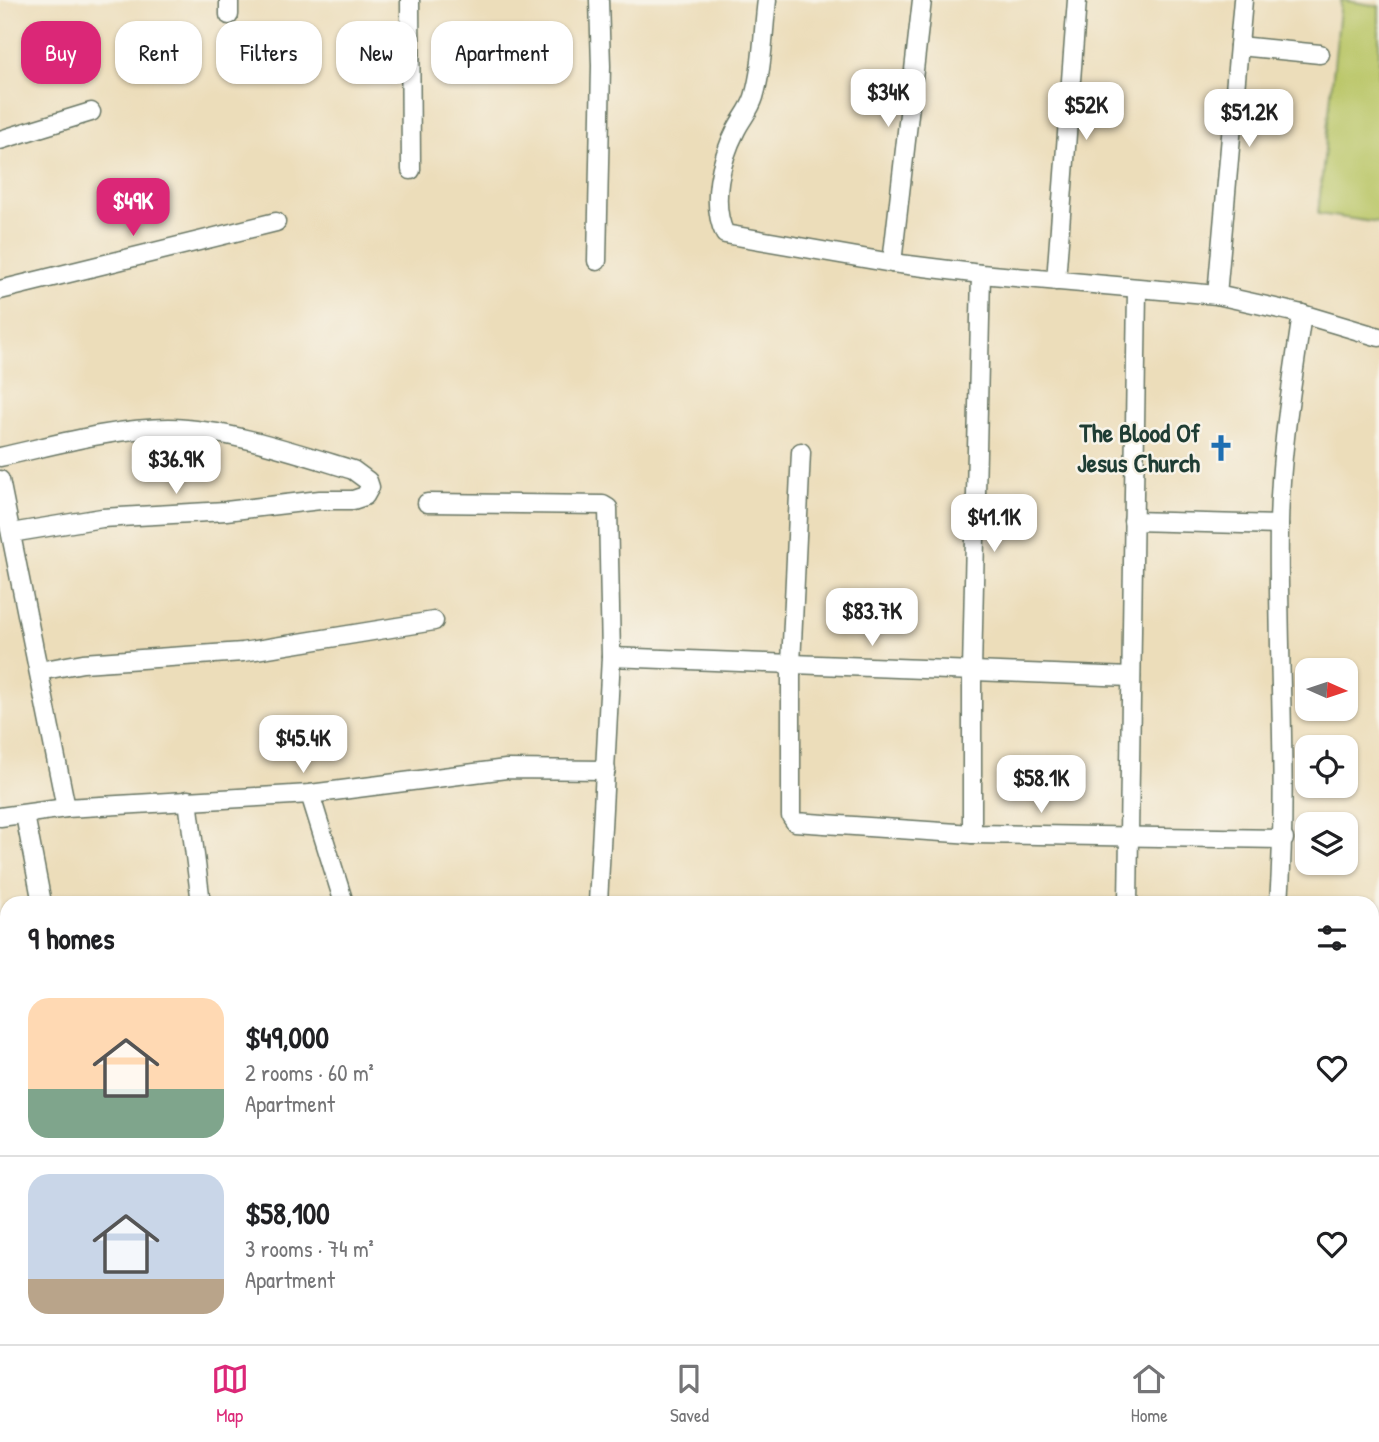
<!DOCTYPE html>
<meta charset="utf-8">
<style>
body{margin:0;font-family:"Patrick Hand",sans-serif;background:#f2f2f2;color:#202124;height:100vh;display:flex;flex-direction:column;font-size:26px;white-space:nowrap}
*{box-sizing:border-box;margin:0}
p{font-size:23px;color:#757577}
.icon{flex:none;width:38px;height:38px;fill:none;stroke:currentColor;stroke-width:2;stroke-linecap:round;stroke-linejoin:round}
.map{position:relative;flex:1;overflow:hidden}
.panel{position:absolute;left:0px;top:896px;width:1379px;height:448px;display:flex;flex-direction:column;background:#fff;border-radius:21px 21px 0 0;box-shadow:0 2px 5px #0004}
.panel>*{flex:none}
.top-card{position:absolute;left:21px;top:21px;width:700px;height:63px;display:flex;gap:14px}
.needle{width:46px;rotate:93deg}
.buttons{position:absolute;left:1295px;top:658px;display:grid;gap:14px}
.buttons a{display:grid;place-items:center;width:63px;height:63px;border-radius:14px;background:#fff;box-shadow:0 2px 5px #0004;font-size:35px}
.price{position:absolute;translate:-50% -60px;padding:0 16px;border-radius:14px;background:#fff;color:#222;font-size:23px;line-height:46px;filter:drop-shadow(0 2px 4px #0008)}
.price::after{content:'';position:absolute;left:50%;top:42px;width:21px;height:16px;margin-left:-10px;background:inherit;clip-path:polygon(0 0,100% 0,50% 100%)}
.price.selected{background:#db2777;color:#fff}
ul{padding:0;list-style:none}
li{display:flex;align-items:center;gap:21px;height:175px;padding:0 28px}
li+li{border-top:2px solid #e0e0e0}
li span{display:grid;place-items:center;flex:none;width:196px;height:140px;border-radius:21px;color:#555}
li>.icon{margin-inline-start:auto}
span .icon{width:84px;height:84px;fill:#fffc;stroke-width:1}
li b{font-size:30px}
h2{display:flex;justify-content:space-between;align-items:center;height:84px;padding:0 28px;font-size:30px}
.pill{padding:0 24px;border-radius:21px;background:#fff;box-shadow:0 2px 5px #0004;font-size:24px;line-height:63px}
.pill.selected{background:#db2777;color:#fff}
.menu{display:flex;justify-content:space-around;align-items:center;height:98px;border-top:2px solid #e0e0e0;background:#fff;font-size:19px;color:#757577}
.menu a{display:grid;justify-items:center;gap:4px}
.menu .selected{color:#db2777}
.map>svg:first-child{display:block}
</style>
<div class="map">
<svg width="1379" height="1344" viewBox="0 0 1379 1344">
<rect width="100%" height="100%" fill="#f7f3e8"/>
<filter id="ink" filterUnits="userSpaceOnUse"><feTurbulence type="fractalNoise" baseFrequency=".0143" numOctaves="2"/><feDisplacementMap in="SourceGraphic" scale="14" xChannelSelector="R" yChannelSelector="G"/><feConvolveMatrix kernelMatrix="1 2 1 2 8 2 1 2 1" color-interpolation-filters="sRGB"/></filter>
<filter id="wash" filterUnits="userSpaceOnUse"><feTurbulence type="fractalNoise" baseFrequency=".00686" numOctaves="4" result="noise"/><feDisplacementMap in="SourceGraphic" scale="28" xChannelSelector="R" yChannelSelector="G"/><feGaussianBlur stdDeviation="1.57" result="paint"/><feColorMatrix in="noise" values="0 0 0 0 0 0 0 0 0 0 0 0 0 0 0 0 0 1.4 0 .05"/><feComposite in="paint" operator="in"/></filter>
<g filter="url(#wash)">
<rect width="100%" height="100%" fill="#ecddba"/>
<!-- green -->
<path fill="#bac668" stroke="#6c824e" stroke-width="2" d="M1341 0 1379 6V223L1318 214Z"/>
</g>
<g filter="url(#ink)">
<g fill="none" stroke-linecap="round" stroke-linejoin="round">
<defs>
<g id="minor">
<path d="M229 0V15"/>
<path d="M410 0 411 170"/>
<path d="M767 0C763 31 763 67 754 97 750 110 742 118 736 130 721 159 710 203 725 234L892 263 981 274 1217 295 1302 314 1379 337"/>
<path d="M1239 46 1320 54"/>
<path d="M0 140 91 112"/>
<path d="M597 261 601 66 599 0"/>
<path d="M892 263 922 0"/>
<path d="M1056 281 1077 0"/>
<path d="M0 290 276 222"/>
<path d="M1217 295 1243 0"/>
<path d="M801 452 791 664V816L795 822 972 834 1284 839"/>
<path d="M0 457C55 445 113 428 169 428 227 429 297 453 353 470L368 481 370 487 365 496 353 500H320L226 511 102 518 11 533"/>
<path d="M0 480 66 808"/>
<path d="M427 503 603 505 608 508 611 657 598 903"/>
<path d="M1133 521 1279 525"/>
<path d="M611 657 1131 677"/>
<path d="M39 671 83 663 243 652 434 621"/>
<path d="M310 794 344 903"/>
<path d="M188 800 201 903"/>
<path d="M25 815 42 903"/>
<path d="M0 817 66 808 310 794 506 769 606 770"/>
<path d="M972 834V671L981 274"/>
<path d="M1128 903 1137 290"/>
<path d="M1279 903C1288 777 1277 651 1279 526 1280 454 1292 384 1302 314"/>
<path d="M227 1337 228 1344"/>
<path d="M65 1344V1337"/>
<path d="M380 1344V1337"/>
<path d="M564 1344V1337"/>
<path d="M1134 1344V1337"/>
</g>
</defs>
<!-- minor casing -->
<use href="#minor" stroke="#677563" stroke-width="21"/>
<!-- minor -->
<use href="#minor" stroke="#fff" stroke-width="18"/>
</g>
</g>
<!-- icons -->
<defs>
<symbol id="church-bare" viewBox="-9 -9 18 18"><path d="M-1.2-6h2.4v3.5h3.3v2.4h-3.3V6h-2.4V-.1h-3.3v-2.4h3.3Z" fill="#1f6fb2" stroke="#f7f3e8" stroke-width="2.5" paint-order="stroke"/></symbol>
</defs>
<g fill-rule="evenodd">
<use href="#church-bare" x="1202" y="429" width="38" height="38"/>
</g>
<g text-anchor="middle" stroke-width="5" stroke-linejoin="round" paint-order="stroke">
<!-- poi labels -->
<g font-size="26" font-weight="bold" fill="#1f3d34" stroke="#f7f3e8" text-anchor="end">
<text x="1200" y="442">The Blood Of<tspan x="1200" dy="30">Jesus Church</tspan></text>
</g>
</g>
</svg>
<div class="buttons">
<a><svg class="needle" viewBox="-14 -14 28 28"><path d="M0-13l5 13h-10z" fill="#e53935"/><path d="M0 13l5-13h-10z" fill="#757577"/></svg></a>
<a><svg class="icon" aria-label="locate" viewBox="0 0 24 24"><circle cx="12" cy="12" r="6"/><path d="M12 2v4M12 18v4M2 12h4M18 12h4"/></svg></a>
<a><svg class="icon" aria-label="layers" viewBox="0 0 24 24"><path d="M12 4l9 5-9 5-9-5zM3 14l9 5 9-5"/></svg></a>
</div>
<b class="price" style="left:888px;top:129px">$34K</b>
<b class="price" style="left:1086px;top:142px">$52K</b>
<b class="price" style="left:1249px;top:149px">$51.2K</b>
<b class="price selected" style="left:133px;top:238px">$49K</b>
<b class="price" style="left:176px;top:496px">$36.9K</b>
<b class="price" style="left:994px;top:554px">$41.1K</b>
<b class="price" style="left:872px;top:648px">$83.7K</b>
<b class="price" style="left:303px;top:775px">$45.4K</b>
<b class="price" style="left:1041px;top:815px">$58.1K</b>
<div class="top-card">
<a class="pill selected">Buy</a>
<a class="pill">Rent</a>
<a class="pill">Filters</a>
<a class="pill">New</a>
<a class="pill">Apartment</a>
</div>
<section class="panel">
<h2>9 homes<svg class="icon" aria-label="filters" viewBox="0 0 24 24"><path d="M4 7h16M4 17h16"/><circle cx="9" cy="7" r="2"/><circle cx="15" cy="17" r="2"/></svg></h2>
<ul>
<li><span style="background:linear-gradient(#ffd9b3 65%,#7fa58c 0)"><svg class="icon" aria-label="home" viewBox="0 0 24 24"><path d="M3 11l9-7 9 7M6 9v11h12V9"/></svg></span><div><b>$49,000</b><p>2 rooms · 60 m²</p><p>Apartment</p></div><svg class="icon" aria-label="heart" viewBox="0 0 24 24"><path d="M12 20l-8-8c-3-5 5-10 8-4 3-6 11-1 8 4z"/></svg></li>
<li><span style="background:linear-gradient(#c9d6e8 75%,#b9a48a 0)"><svg class="icon" aria-label="home" viewBox="0 0 24 24"><path d="M3 11l9-7 9 7M6 9v11h12V9"/></svg></span><div><b>$58,100</b><p>3 rooms · 74 m²</p><p>Apartment</p></div><svg class="icon" aria-label="heart" viewBox="0 0 24 24"><path d="M12 20l-8-8c-3-5 5-10 8-4 3-6 11-1 8 4z"/></svg></li>
</ul>
</section>
</div>
<nav class="menu">
<a class="selected"><svg class="icon" aria-label="map" viewBox="0 0 24 24"><path d="M3 6l6-2 6 2 6-2v14l-6 2-6-2-6 2zM9 4v14M15 6v14"/></svg>Map</a>
<a><svg class="icon" aria-label="saved" viewBox="0 0 24 24"><path d="M7 4h10v16l-5-4-5 4z"/></svg>Saved</a>
<a><svg class="icon" aria-label="home" viewBox="0 0 24 24"><path d="M3 11l9-7 9 7M6 9v11h12V9"/></svg>Home</a>
</nav>
